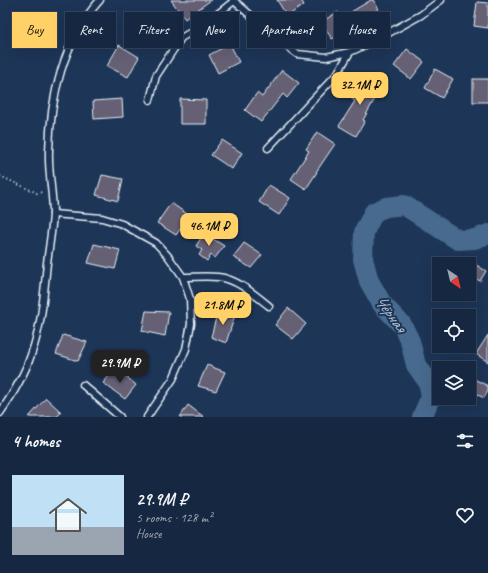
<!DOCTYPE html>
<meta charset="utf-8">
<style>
body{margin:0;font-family:Caveat,sans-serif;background:#1f3048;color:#f1f3f6;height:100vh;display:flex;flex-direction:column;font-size:15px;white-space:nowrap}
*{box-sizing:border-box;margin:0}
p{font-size:13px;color:#9ea6b1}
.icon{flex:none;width:22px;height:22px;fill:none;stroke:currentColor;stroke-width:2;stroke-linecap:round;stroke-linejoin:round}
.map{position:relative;height:417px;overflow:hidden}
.side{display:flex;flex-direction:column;background:#162841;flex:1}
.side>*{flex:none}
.hud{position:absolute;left:12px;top:12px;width:464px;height:36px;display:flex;gap:8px}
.needle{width:26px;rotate:145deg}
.fabs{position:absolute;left:432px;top:257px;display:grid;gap:8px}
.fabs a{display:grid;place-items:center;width:44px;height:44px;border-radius:0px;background:#162841;box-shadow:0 4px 16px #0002,0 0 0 1px #35445a;font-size:20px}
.price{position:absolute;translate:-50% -34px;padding:0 9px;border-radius:8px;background:#ffd166;color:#111;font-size:13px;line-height:26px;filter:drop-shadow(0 1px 2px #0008)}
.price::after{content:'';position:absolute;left:50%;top:24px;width:12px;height:9px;margin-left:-6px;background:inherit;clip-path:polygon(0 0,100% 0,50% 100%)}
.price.current{background:#222;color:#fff}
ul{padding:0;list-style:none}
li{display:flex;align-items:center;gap:12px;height:100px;padding:0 12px}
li+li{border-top:1px solid #35445a}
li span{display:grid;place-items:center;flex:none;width:112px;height:80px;border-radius:0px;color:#555}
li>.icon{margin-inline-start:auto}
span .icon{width:48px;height:48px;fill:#fffc;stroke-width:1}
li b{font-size:17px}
h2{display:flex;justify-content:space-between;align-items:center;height:48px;padding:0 12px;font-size:17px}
.pill{padding:0 14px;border-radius:0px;background:#162841;box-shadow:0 4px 16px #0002,0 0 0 1px #35445a;font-size:14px;line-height:36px}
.pill.current{background:#ffd166;color:#111}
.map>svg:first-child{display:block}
</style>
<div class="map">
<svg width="488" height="417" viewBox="0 0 488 417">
<rect width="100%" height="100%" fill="#1d3557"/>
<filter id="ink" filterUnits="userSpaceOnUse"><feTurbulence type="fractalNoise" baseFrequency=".025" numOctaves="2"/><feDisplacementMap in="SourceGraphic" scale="8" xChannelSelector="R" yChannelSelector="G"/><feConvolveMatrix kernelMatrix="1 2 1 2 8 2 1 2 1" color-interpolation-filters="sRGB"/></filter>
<g filter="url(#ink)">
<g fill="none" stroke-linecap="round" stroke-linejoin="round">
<!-- river -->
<path stroke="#476a8e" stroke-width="20" d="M422 417 431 396 428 382 416 365 410 341 402 325 382 304 369 281 363 259 364 232 374 212 386 207 404 205 458 240 475 239 488 234"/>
</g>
<!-- building -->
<g fill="#666175" stroke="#e8f1f8">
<path d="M171 0H211L185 19Z"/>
<path d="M277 0H301L304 5 287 16Z"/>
<path d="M371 0H373L379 9 375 11 377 16 361 26 359 23 332 39 321 22 338 12 341 18Z"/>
<path d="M477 2 488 3V28L474 26Z"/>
<path d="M230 44 239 62 218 73 209 55Z"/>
<path d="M119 45 139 57 128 77 107 66Z"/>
<path d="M407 49 424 62 411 79 394 66Z"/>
<path d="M435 69 453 79 442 98 425 88Z"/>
<path d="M282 70 299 83 287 98 283 94 261 122 245 110 257 93 262 97Z"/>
<path d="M362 78 381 88 363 120 365 121 356 136 339 126 355 101 351 98Z"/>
<rect x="473" y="79" width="15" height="23"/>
<path d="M122 99 123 117 94 119 93 101Z"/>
<path d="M180 99 206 100V124H180Z"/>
<path d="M317 132 335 144 316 172H317L306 189 291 179 309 151 306 149Z"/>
<path d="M222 140 242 153 232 169 211 155Z"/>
<path d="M102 175 123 179 118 201 96 195Z"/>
<path d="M269 185 290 198 279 215 259 202Z"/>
<path d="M171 203 190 216 176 235 157 223Z"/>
<path d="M204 233 224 246 215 258 211 255 207 261 199 255 202 250 196 246Z"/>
<path d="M244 243 262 255 251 268 233 257Z"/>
<path d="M94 244 120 250 115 269 88 263Z"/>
<path d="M473 263 486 271 480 281 469 275V270Z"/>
<path d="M288 308 306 324 293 339 275 325Z"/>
<path d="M218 310 235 315 226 343 211 337Z"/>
<path d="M146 311 169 312 165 336 142 331Z"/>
<path d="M63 335 87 342 78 361 56 354Z"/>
<path d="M488 335V362L476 354Z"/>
<path d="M207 365 225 372 216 391 198 386Z"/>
<path d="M116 368 136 385 125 399 103 383Z"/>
<path d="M474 379 488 386V391L484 398 469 390Z"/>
<path d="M46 398 61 412 57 417H29Z"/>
<path d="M188 405 204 417H180Z"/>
</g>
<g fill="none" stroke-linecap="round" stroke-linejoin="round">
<defs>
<g id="service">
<path d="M233 0 285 45 297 54 326 57 350 52 374 41 421 15 441 0"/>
<path d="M150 100 156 76 181 38 206 23 234 1"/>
<path d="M268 148 337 74 350 52"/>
<path d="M53 214 102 218 122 224 156 243 168 256 183 277 190 299 191 324 186 349 173 379 147 417"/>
<path d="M183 277C195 277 207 276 218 277 237 279 254 294 269 306"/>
<path d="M83 385 120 417"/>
<path d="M0 413C11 397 25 373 31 355 42 325 44 293 47 263 49 247 52 230 53 214 53 194 48 172 49 151 50 98 63 41 100 0"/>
</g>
</defs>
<!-- service casing -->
<use href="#service" stroke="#e8f1f8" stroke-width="9"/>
<!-- path -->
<path stroke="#e8f1f8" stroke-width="2" stroke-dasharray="1 3" stroke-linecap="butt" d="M0 176 37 193 43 192"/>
<!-- service -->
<use href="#service" stroke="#1d3557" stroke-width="6"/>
</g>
</g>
<g text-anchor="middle" stroke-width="4" stroke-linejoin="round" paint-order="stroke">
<!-- water labels -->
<g font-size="17" font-style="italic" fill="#b0c2d3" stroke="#1d3557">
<text transform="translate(391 313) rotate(54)" y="6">Чёрная</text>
</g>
</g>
</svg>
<div class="fabs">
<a><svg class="needle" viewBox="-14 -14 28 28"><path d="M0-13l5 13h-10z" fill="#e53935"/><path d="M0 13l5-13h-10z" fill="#9ea6b1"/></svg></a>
<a><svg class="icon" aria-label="locate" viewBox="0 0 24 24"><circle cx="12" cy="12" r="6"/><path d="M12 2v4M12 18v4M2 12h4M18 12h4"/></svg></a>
<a><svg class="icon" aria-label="layers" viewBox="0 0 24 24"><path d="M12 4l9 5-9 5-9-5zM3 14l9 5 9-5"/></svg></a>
</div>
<b class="price" style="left:360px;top:106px">32.1M ₽</b>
<b class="price" style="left:209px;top:247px">46.1M ₽</b>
<b class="price" style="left:223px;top:326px">21.8M ₽</b>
<b class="price current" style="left:120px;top:384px">29.9M ₽</b>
<div class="hud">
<a class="pill current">Buy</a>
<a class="pill">Rent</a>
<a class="pill">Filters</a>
<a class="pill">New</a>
<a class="pill">Apartment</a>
<a class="pill">House</a>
</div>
</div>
<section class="side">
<h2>4 homes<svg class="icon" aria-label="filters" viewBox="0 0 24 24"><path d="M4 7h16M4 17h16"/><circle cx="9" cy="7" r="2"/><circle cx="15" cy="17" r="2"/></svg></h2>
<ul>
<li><span style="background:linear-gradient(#bfe0f5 65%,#9aa5b1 0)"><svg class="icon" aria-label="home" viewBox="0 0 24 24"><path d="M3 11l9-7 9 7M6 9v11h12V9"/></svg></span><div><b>29.9M ₽</b><p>5 rooms · 128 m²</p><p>House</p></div><svg class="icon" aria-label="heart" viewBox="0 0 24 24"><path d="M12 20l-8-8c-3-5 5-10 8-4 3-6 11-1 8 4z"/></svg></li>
</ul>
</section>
